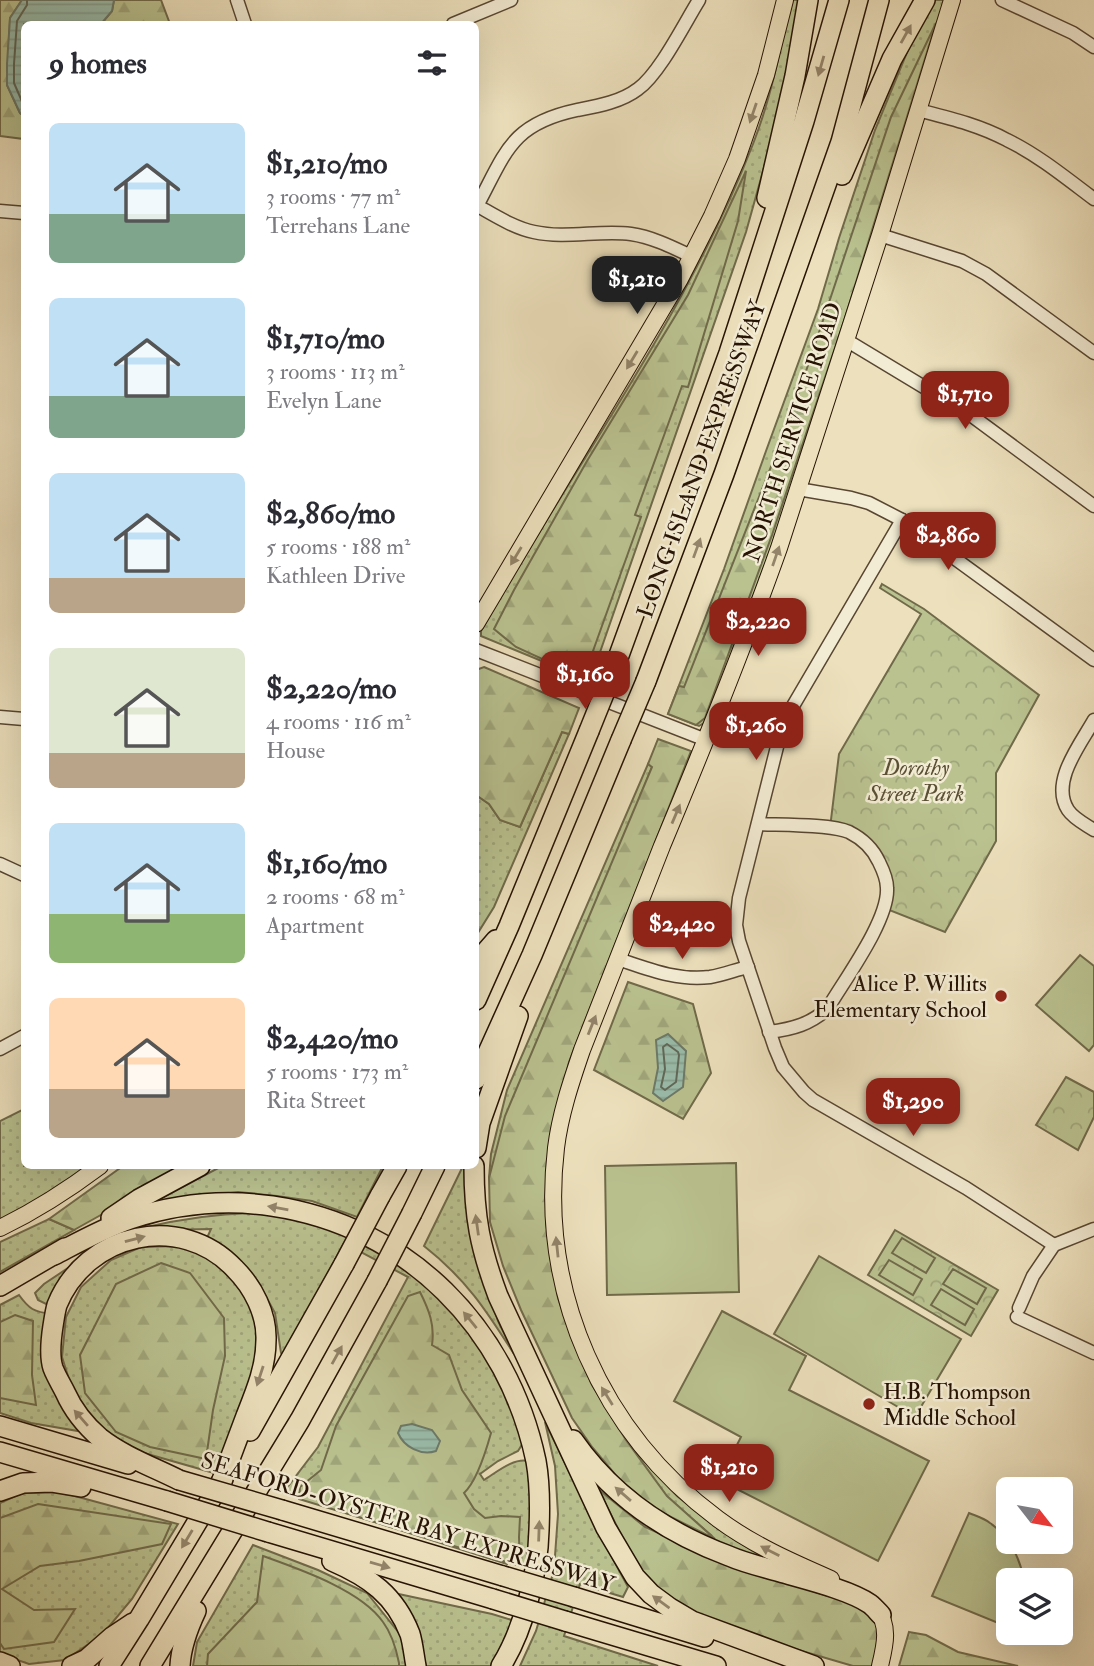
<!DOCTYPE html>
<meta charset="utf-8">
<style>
body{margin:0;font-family:"IM FELL Double Pica",serif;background:#f2f2f3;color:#2b2b33;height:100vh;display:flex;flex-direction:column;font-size:26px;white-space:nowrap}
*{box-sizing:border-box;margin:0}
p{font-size:23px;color:#7c7c81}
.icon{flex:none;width:38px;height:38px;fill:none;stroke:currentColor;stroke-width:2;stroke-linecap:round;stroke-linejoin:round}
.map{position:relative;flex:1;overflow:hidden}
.sheet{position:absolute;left:21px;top:21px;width:458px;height:1148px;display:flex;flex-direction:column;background:#fff;border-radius:10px;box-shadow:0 7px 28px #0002}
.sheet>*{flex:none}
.needle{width:46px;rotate:121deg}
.buttons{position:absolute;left:996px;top:1477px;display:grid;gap:14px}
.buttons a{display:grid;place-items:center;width:77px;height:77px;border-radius:10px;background:#fff;box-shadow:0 7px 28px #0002;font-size:35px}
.price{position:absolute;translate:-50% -60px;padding:0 16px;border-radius:14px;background:#8f2418;color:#fff;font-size:23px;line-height:46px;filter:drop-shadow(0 2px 4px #0008)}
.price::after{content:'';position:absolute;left:50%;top:42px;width:21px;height:16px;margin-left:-10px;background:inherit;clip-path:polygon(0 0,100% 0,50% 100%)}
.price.active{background:#222;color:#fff}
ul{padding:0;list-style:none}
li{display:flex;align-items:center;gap:21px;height:175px;padding:0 28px}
li span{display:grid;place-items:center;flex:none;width:196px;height:140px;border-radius:10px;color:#555}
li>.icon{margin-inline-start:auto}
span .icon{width:84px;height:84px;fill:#fffc;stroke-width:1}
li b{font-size:30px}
h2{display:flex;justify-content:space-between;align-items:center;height:84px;padding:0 28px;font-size:30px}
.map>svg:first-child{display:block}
</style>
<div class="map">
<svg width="1094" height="1666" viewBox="0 0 1094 1666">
<defs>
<pattern id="grass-dots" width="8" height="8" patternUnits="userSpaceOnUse" patternTransform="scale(1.75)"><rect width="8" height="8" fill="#bac290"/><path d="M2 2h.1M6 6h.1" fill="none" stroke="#a0a67b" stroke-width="1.8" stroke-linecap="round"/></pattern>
<pattern id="forest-firs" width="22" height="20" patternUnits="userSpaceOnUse" patternTransform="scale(1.75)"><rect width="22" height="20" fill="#bac290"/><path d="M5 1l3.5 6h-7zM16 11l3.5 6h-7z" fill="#a0a67b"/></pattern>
<pattern id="park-crowns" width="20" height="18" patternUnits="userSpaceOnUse" patternTransform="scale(1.75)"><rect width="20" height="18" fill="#bac290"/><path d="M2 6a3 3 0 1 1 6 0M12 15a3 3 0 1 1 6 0" fill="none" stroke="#a0a67b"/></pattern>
<pattern id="water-rules" width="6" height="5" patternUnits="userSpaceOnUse" patternTransform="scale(1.75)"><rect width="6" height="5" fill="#9abead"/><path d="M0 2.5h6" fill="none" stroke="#85a293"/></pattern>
</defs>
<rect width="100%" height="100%" fill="#ede1bd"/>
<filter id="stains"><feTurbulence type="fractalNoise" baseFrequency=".00286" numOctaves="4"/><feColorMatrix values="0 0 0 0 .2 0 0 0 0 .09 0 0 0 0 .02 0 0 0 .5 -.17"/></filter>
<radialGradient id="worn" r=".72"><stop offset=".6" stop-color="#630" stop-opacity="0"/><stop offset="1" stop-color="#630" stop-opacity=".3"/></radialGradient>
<!-- grass -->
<g fill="url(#grass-dots)" stroke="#706a4a" stroke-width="2">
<path d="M790 0H799L789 65 770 146 746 232 590 681 481 636V631C571 470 686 317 753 144 771 98 781 48 790 0Z"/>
<path d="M935 0H945L849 319 759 583 709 716 704 723 699 726 668 714 724 569 766 451 818 309 839 238 875 130 910 45Z"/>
<path d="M562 732 569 734 494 907 476 936V795L489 804 500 820 520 827Z"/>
<path d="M648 764 652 767 496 1155 489 1178 491 1154 507 1090Z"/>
<path d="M24 1109V1166H94L0 1224V1121Z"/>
<path d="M222 1166H383L357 1217 312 1201 277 1196 238 1192 152 1203Z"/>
<path d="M463 1166H472L481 1268 498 1321 514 1354C486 1310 466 1279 424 1246Z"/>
<path d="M251 1213 290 1217 339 1232 406 1264 467 1323 507 1387 523 1443 518 1451 498 1461 480 1474 484 1480C497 1472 513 1458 528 1461L533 1471 531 1569 508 1562 507 1564 283 1493 318 1447 408 1277 344 1243 283 1356 281 1353 275 1313 257 1280 231 1254 207 1238 211 1229 153 1230 142 1228C180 1219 212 1214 251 1213Z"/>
<path d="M49 1219 74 1230 0 1272V1242Z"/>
<path d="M178 1246 209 1256 239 1280 254 1305 260 1368 234 1436 214 1473 144 1453 113 1438 98 1425 73 1392 62 1357 66 1317 81 1287 111 1260 141 1247Z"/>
<path d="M71 1266 75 1273 54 1301 46 1304 38 1300 35 1293 44 1284Z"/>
<path d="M19 1295C29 1309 34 1312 52 1314L46 1336 79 1427 78 1431 31 1423 0 1413V1305Z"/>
<path d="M545 1422 600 1535 628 1587 623 1597 580 1584 564 1636 658 1666H520L536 1631 554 1570 558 1514 555 1466Z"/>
<path d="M626 1440 677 1496 720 1530 764 1558 763 1560 717 1544 653 1508 712 1536 667 1497Z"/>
<path d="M60 1492 178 1524 132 1599 102 1635 65 1660 29 1664 0 1654V1503L22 1493Z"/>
<path d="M253 1545 318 1570 367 1593 403 1638 407 1666H193L197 1642Z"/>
<path d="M394 1593 492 1614 515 1621 495 1666H425Z"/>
</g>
<!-- forest -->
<g fill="url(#forest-firs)" stroke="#706a4a" stroke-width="2">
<path d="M0 0H22L10 18 7 85 20 113 24 116V139L0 136Z"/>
<path d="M114 0H161L170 24H101L112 11Z"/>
<path d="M936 23 844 321 772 535 705 718 696 725 668 714 679 686 684 687 791 416 891 117Z"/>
<path d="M746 171 738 221 688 387 682 386 635 515 641 517 593 651 600 655 590 681 516 647 494 629 514 590 587 461 688 295Z"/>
<path d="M484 667 579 708 569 734 562 732 520 827 500 820 489 804 476 795V670Z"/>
<path d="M658 739 691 751 569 1062 550 1140 546 1223 558 1298 573 1342 592 1385 626 1440 667 1496 715 1539 653 1508 619 1479 592 1447 572 1418 521 1310 503 1266 490 1222 489 1178 505 1116 652 767 648 764Z"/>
<path d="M628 982 693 1004 711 1073 683 1119 594 1070Z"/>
<path d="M123 1166H184L158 1183 74 1230 49 1219Z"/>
<path d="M161 1263 190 1273 224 1318 225 1356 213 1410 206 1459 150 1447 116 1432 85 1393 80 1355 116 1284Z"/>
<path d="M420 1292C429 1310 435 1325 432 1345L449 1355 462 1390 491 1433C486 1451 477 1481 464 1493L474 1509 485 1518 501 1516 520 1517 519 1537 520 1566 299 1499 300 1487 321 1470 336 1426 408 1296Z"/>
<path d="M15 1315 33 1321 32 1375 36 1405 0 1398V1322Z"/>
<path d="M598 1489 645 1527 724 1563 869 1609 880 1633 876 1666H853L778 1644 695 1615 660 1593 636 1564Z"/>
<path d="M38 1504 171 1524 162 1544 79 1561 40 1566 2 1589 34 1610 75 1609 54 1642 4 1649 0 1643V1518Z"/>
<path d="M263 1556C299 1569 361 1590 383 1622 392 1634 396 1648 399 1663V1666H207L208 1654 257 1602Z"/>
<path d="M909 1632 926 1635 958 1652 1018 1666H899Z"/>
</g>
<!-- park -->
<g fill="url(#park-crowns)" stroke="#706a4a" stroke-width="2">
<path d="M882 584 924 609 1039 695 996 773V841L945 932 884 908 886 902 875 853 830 828 839 754 921 614 880 588Z"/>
<path d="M1066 1077 1094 1092V1117L1078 1150 1036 1125Z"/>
<path d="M895 1230 998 1290 971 1336 868 1275Z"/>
</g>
<!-- pitch -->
<g fill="#bac290" stroke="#706a4a" stroke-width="2">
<path d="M1080 955 1094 966V1045L1089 1051 1036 1005Z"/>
<path d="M736 1163 739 1292 607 1295 605 1166Z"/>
<path d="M902 1238 935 1258 926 1273 892 1253Z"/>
<path d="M819 1256 961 1339 915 1417 774 1334Z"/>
<path d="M889 1260 922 1279 913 1295 879 1275Z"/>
<path d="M953 1269 986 1288 977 1304 943 1284Z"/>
<path d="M941 1289 974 1309 965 1325 931 1305Z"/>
<path d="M722 1311 806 1356 789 1390 929 1461 878 1561 719 1480 741 1437 674 1401Z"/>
<path d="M969 1513C976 1516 984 1518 990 1523 1009 1536 1020 1558 1024 1580H1008V1627L932 1596Z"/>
</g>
<!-- water -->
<g fill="url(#water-rules)" stroke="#6c7a69" stroke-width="2">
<path d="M22 0H114L112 11 101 24H24V116L20 113 7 85V64L10 18Z"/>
<path d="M668 1034 686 1051 683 1087 663 1101 653 1093 658 1068 656 1040Z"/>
<path d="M412 1424 432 1430 440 1441 436 1451C421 1456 404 1447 398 1433L401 1426Z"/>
</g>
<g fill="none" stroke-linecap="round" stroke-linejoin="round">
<!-- shore -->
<g stroke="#606858" stroke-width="2">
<path d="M24 106 14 83V64L17 21 27 5V0"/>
<path d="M667 1044 678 1052 679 1055 676 1082 665 1090 661 1087 665 1069 663 1047Z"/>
</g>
<defs>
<g id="minor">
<path d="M237 0 245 24"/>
<path d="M1002 0 1073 33 1094 47"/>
<path d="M453 24 511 0"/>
<path d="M918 110C949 118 979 125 1007 140 1038 155 1066 178 1094 199"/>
<path d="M476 205C494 215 514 228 534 232 566 239 599 230 631 234 652 237 672 247 691 256"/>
<path d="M477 206C506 152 511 124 577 110 598 106 621 102 638 89 660 73 684 24 699 0"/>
<path d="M0 211 24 213"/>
<path d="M880 235 962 261 986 274 1094 353"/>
<path d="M846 340 972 416 1094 506"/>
<path d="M798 489 851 498 869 503 902 520 1094 660"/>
<path d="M902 520 783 723 739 898 736 925 739 941 775 1048 783 1067 804 1092 813 1100 966 1188 1054 1245"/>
<path d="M476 650 706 740"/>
<path d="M0 717 24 719"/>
<path d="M1094 720C1080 745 1050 782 1068 810 1074 819 1085 824 1094 830"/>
<path d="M758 824C780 825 831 824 849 832 863 839 873 849 879 862 883 870 887 879 887 888 889 920 845 979 828 1008 811 1024 793 1029 769 1032"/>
<path d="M0 864 24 875"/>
<path d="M618 959C648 969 677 981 710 977 723 975 735 970 748 967"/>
<path d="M0 1049 24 1036"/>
<path d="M1019 1308 1033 1276 1054 1245 1094 1229"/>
<path d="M1017 1317 1094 1353"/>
</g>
<g id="major">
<path d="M476 624 680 279 712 216 737 159 766 75 785 0"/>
<path d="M0 1228C35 1211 68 1190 100 1166"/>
<path d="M831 1579C792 1562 753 1545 718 1519 601 1432 539 1293 556 1148 560 1115 571 1082 582 1050 609 982 635 914 662 846 703 748 743 649 779 548L880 235 952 0"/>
<path d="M876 1608C890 1626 885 1645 880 1666"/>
</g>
<g id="highway">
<path d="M842 175 892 59 925 0"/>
<path d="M767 198 795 76 808 0"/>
<path d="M614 669 729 353 804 121 839 0"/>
<path d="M646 681 724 474 841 142 879 0"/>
<path d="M476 963 496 940"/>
<path d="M476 1000 509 926 589 731"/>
<path d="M476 1079 532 955 621 740"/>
<path d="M476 1148 480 1123 518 1016"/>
<path d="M474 1166C474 1216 480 1248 498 1296L606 1528 635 1577 651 1594 670 1608 692 1621 814 1666"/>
<path d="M380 1196 397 1166"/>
<path d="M412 1213 435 1166"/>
<path d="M111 1218 139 1199 200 1166"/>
<path d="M54 1255C79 1242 104 1228 130 1219 176 1204 224 1199 272 1206 408 1226 508 1328 536 1461 540 1483 540 1507 539 1530 538 1573 524 1629 501 1666"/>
<path d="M0 1286 65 1248"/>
<path d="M0 1426 128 1464"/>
<path d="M250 1431 344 1264"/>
<path d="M573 1440C611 1495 667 1533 729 1556 745 1563 763 1567 780 1572 804 1579 850 1590 870 1604 874 1607 878 1612 881 1615"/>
<path d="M0 1452 167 1501"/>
<path d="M179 1480C153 1467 123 1456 100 1438 85 1425 73 1410 65 1392 61 1384 56 1376 53 1368 49 1356 51 1339 53 1326 54 1320 55 1312 57 1305 86 1233 181 1211 235 1269 253 1287 267 1314 266 1340 266 1367 256 1391 246 1416 238 1437 230 1459 222 1480"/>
<path d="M0 1491 23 1483 51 1482 81 1487"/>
<path d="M282 1510 503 1576"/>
<path d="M268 1532 493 1599"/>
<path d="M332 1561C369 1577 395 1595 410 1634 413 1644 414 1656 416 1666"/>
<path d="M574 1597 704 1637"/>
<path d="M565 1621 716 1666"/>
<path d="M0 1662 10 1666"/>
<path d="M72 1666 87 1659 112 1637 133 1623"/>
<path d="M109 1666 139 1619 223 1479"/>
<path d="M150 1666 300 1420 377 1281"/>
<path d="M180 1666C181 1647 188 1628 196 1611"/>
</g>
</defs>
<!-- minor casing -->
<use href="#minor" stroke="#584632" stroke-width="15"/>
<!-- major casing -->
<use href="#major" stroke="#261304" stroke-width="18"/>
<!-- highway casing -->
<use href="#highway" stroke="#261304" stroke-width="22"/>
<!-- minor -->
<use href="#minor" stroke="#f3ecd4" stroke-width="12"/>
<!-- major -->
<use href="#major" stroke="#ede1bd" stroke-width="16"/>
<!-- highway -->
<use href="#highway" stroke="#ede1bd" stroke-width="19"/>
<defs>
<g id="highway-bridge">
<path d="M589 731 614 669"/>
<path d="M621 740 646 681"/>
<path d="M344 1264 380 1196"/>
<path d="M377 1281 412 1213"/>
<path d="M179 1480 282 1510"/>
<path d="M167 1501 268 1532"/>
<path d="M503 1576 574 1597"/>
<path d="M493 1599 565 1621"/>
</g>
</defs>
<!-- highway-bridge casing -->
<use href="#highway-bridge" stroke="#261304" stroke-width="22" stroke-linecap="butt"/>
<!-- highway-bridge -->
<use href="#highway-bridge" stroke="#ede1bd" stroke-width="19"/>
</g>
<!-- one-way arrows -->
<defs><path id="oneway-solid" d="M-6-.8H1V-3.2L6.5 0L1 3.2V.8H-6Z" transform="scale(1.75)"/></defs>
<g fill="#93846a">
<use href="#oneway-solid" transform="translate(906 34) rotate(-61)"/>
<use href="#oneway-solid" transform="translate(821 66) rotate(106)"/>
<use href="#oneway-solid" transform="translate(753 113) rotate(109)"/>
<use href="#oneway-solid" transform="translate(632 360) rotate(121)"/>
<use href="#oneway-solid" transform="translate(697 548) rotate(-70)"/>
<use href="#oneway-solid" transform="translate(516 556) rotate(121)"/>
<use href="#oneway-solid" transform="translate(776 556) rotate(-71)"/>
<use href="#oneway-solid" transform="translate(676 814) rotate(-67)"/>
<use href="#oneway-solid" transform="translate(592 1025) rotate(-68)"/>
<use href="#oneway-solid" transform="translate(278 1208) rotate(-170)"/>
<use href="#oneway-solid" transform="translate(477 1225) rotate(-98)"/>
<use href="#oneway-solid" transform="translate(135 1239) rotate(-15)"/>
<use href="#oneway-solid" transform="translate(557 1247) rotate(-96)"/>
<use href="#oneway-solid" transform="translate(470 1320) rotate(-129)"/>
<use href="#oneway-solid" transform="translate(337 1355) rotate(-61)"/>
<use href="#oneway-solid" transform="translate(260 1376) rotate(108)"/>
<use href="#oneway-solid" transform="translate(607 1396) rotate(-122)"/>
<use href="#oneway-solid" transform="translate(81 1418) rotate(-131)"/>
<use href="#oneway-solid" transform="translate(623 1494) rotate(-139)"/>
<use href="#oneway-solid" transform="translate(539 1531) rotate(-88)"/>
<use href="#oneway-solid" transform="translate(187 1539) rotate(121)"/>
<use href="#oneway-solid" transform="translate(770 1551) rotate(-153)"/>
<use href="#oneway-solid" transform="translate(380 1565) rotate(16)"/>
<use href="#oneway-solid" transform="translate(661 1602) rotate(-144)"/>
</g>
<!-- markers -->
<g fill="#8f2418" stroke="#f3ecd4" stroke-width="2.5">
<circle cx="1001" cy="996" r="7"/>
<circle cx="869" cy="1404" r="7"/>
</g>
<g text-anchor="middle" stroke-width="5" stroke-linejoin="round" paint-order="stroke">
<!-- street labels -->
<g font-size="23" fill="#261304" stroke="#f3ecd4">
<text transform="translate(792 432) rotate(-72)" y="8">NORTH SERVICE ROAD</text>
<text transform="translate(701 459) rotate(-70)" y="8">LONG ISLAND EXPRESSWAY</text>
<text transform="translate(408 1522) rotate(17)" y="8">SEAFORD-OYSTER BAY EXPRESSWAY</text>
</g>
<!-- park labels -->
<g font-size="23" font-style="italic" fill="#5a5035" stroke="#f3ecd4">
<text x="916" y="775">Dorothy<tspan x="916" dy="26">Street Park</tspan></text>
</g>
<!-- poi labels -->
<g font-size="23" fill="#261304" stroke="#f3ecd4" text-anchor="end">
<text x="987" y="991">Alice P. Willits<tspan x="987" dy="26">Elementary School</tspan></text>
<text x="883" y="1399" text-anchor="start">H.B. Thompson<tspan x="883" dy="26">Middle School</tspan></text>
</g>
</g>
<rect width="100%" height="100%" filter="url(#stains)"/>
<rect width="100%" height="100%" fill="url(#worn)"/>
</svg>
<div class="buttons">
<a><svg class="needle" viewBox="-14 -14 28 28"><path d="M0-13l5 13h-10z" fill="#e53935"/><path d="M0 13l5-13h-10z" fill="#7c7c81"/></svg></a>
<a><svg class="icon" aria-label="layers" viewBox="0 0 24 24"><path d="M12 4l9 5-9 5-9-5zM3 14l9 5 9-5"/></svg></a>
</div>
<b class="price active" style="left:637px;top:316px">$1,210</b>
<b class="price" style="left:965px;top:431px">$1,710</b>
<b class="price" style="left:948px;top:572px">$2,860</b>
<b class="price" style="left:758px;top:658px">$2,220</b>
<b class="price" style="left:585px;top:711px">$1,160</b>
<b class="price" style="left:756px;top:762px">$1,260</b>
<b class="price" style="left:682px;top:961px">$2,420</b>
<b class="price" style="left:913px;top:1138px">$1,290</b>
<b class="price" style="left:729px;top:1504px">$1,210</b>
<section class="sheet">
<h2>9 homes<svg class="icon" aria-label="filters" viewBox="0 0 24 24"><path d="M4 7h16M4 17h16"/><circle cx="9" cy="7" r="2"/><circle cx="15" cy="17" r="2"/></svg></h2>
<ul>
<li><span style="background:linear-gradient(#bfe0f5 65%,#7fa58c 0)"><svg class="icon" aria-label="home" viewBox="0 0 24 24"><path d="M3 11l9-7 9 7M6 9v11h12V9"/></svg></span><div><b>$1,210/mo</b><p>3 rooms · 77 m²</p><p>Terrehans Lane</p></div></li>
<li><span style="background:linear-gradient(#bfe0f5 70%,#7fa58c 0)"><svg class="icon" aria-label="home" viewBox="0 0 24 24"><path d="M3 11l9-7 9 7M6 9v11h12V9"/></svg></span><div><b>$1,710/mo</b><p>3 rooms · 113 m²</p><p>Evelyn Lane</p></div></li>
<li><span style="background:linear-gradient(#bfe0f5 75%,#b9a48a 0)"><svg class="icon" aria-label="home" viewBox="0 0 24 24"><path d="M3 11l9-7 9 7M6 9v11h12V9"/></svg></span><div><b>$2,860/mo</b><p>5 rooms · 188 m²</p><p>Kathleen Drive</p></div></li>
<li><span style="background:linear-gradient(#dfe7d0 75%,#b9a48a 0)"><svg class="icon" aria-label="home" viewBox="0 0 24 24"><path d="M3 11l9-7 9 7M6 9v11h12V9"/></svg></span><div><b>$2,220/mo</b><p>4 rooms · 116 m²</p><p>House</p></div></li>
<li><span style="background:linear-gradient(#bfe0f5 65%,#8fb573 0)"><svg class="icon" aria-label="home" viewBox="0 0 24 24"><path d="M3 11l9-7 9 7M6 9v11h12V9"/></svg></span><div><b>$1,160/mo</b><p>2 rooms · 68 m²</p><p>Apartment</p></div></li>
<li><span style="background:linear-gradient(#ffd9b3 65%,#b9a48a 0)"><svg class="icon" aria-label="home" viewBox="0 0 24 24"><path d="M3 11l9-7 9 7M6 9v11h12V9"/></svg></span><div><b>$2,420/mo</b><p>5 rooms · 173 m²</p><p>Rita Street</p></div></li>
</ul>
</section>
</div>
